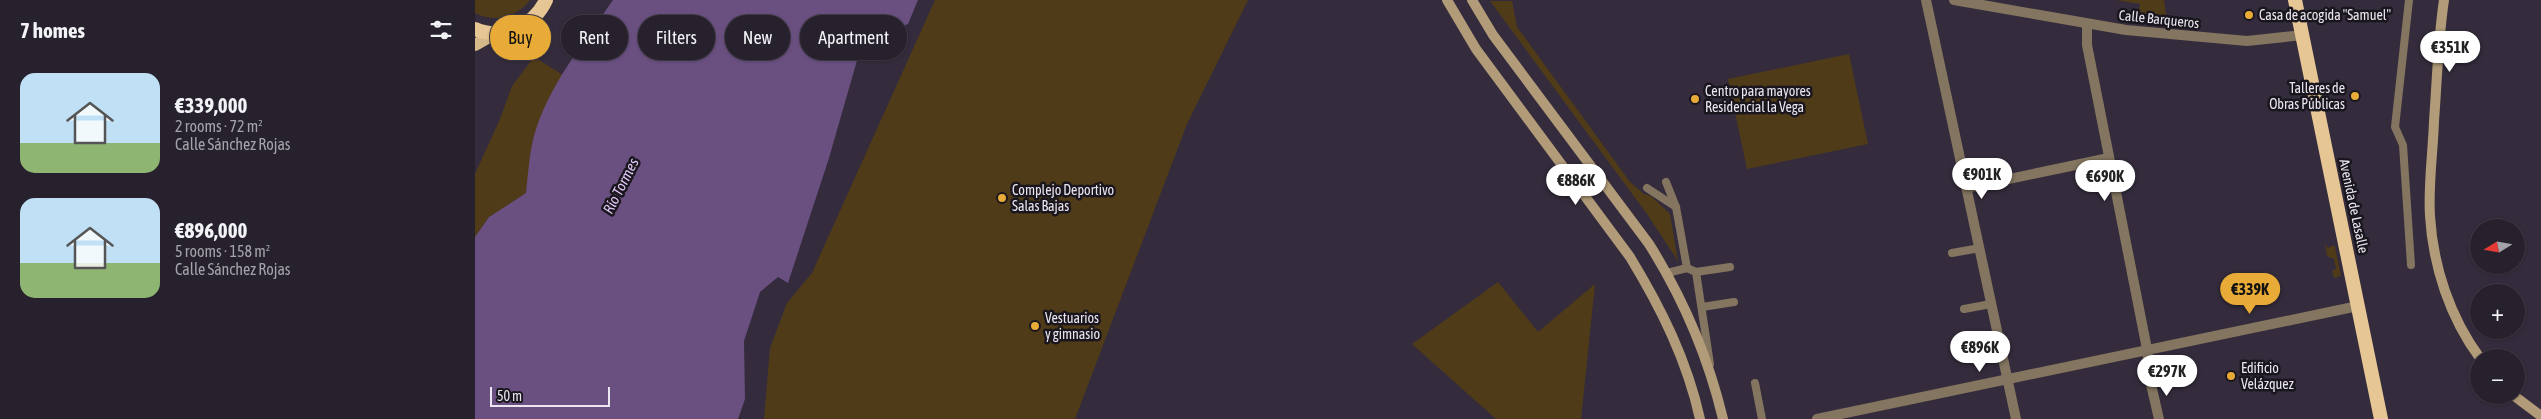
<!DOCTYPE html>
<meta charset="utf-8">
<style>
body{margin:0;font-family:"Asap Condensed",sans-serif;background:#2f2935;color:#f1f3f6;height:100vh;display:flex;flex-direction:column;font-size:19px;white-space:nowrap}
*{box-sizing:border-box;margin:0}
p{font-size:16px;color:#a4a3aa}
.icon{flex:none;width:28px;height:28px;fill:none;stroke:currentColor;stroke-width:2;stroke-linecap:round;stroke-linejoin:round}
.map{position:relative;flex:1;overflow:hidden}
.side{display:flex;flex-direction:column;background:#27212d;width:475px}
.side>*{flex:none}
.banner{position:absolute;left:15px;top:15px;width:475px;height:45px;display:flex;gap:10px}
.needle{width:32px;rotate:259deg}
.buttons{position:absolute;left:1995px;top:219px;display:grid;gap:10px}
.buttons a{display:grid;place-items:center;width:55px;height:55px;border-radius:50%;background:#27212d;box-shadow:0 1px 4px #0004,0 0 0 1px #433e49;font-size:25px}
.scale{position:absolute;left:15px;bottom:12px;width:120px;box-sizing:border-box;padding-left:5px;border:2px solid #ebe6f0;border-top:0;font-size:14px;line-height:18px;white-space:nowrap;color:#ebe6f0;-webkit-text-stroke:4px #1a161d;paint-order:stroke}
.price{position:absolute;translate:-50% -42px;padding:0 11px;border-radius:18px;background:#fff;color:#222;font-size:16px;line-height:32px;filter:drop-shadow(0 1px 2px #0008)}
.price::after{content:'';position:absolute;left:50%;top:30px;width:15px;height:11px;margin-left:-8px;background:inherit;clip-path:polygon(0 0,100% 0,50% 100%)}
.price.on{background:#e9ab38;color:#111}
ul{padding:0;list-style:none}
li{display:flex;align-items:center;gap:15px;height:125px;padding:0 20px}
li span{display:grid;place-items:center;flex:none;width:140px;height:100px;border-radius:15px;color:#555}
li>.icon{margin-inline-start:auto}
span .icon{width:60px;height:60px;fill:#fffc;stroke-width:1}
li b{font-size:21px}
h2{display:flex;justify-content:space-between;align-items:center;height:60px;padding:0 20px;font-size:21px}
.chip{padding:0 18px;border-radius:22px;background:#27212d;box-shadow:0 1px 4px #0004,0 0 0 1px #433e49;font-size:18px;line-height:45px}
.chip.on{background:#e9ab38;color:#111}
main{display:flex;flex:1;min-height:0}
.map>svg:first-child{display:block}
</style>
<main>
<section class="side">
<h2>7 homes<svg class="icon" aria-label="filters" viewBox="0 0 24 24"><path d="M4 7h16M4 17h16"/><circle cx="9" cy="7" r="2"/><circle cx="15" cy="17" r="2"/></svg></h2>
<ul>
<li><span style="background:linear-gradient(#bfe0f5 70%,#8fb573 0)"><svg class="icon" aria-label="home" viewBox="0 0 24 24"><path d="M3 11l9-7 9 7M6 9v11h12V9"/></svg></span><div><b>€339,000</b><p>2 rooms · 72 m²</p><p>Calle Sánchez Rojas</p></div></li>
<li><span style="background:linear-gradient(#bfe0f5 65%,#8fb573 0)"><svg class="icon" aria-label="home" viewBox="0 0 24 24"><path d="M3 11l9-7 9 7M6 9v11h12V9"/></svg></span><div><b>€896,000</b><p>5 rooms · 158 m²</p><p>Calle Sánchez Rojas</p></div></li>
</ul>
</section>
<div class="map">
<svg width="2066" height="419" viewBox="0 0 2066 419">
<rect width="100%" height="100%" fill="#342c3c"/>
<!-- green -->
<g fill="#503b18">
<path d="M0 0H55C41 18 20 23 0 13Z"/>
<path d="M460 0H773L712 124 600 419H289L295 348 312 303 337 273Z"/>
<path d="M1641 0H1689L1692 22 1663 16 1665 4Z"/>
<path d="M1015 1H1037L1042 27 1155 182 1169 194 1176 196 1195 214 1203 261 1172 214Z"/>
<path d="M1374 54 1393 144 1272 169 1253 79Z"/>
<path d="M59 57 88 75 71 106 58 139 51 193 14 217 0 237V174L25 119 37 86Z"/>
<path d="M1850 243 1853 248 1859 245 1860 247 1866 276 1859 278 1857 271 1861 269 1859 259 1852 256Z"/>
<path d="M1023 282 1063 332 1120 284 1106 419H1021L937 344Z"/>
</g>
<!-- water -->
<path fill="#6a5081" d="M138 0H443L433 24 387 43 354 158 313 283 303 277 285 292 269 341 270 399 263 419H0V237L14 217 51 193C53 175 54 157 58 140 71 88 109 43 138 0Z"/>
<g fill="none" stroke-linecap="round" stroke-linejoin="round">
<!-- service -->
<g stroke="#83755f" stroke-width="8">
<path d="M1934 0 1920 127 1928 145 1936 265"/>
<path d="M1191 182 1201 207 1212 268"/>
<path d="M1172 188 1201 207"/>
<path d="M1477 253 1505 248"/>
<path d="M1221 272 1235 364"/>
<path d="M1192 273 1212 268 1221 272 1255 267"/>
<path d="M1227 307 1259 302"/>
<path d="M1489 309 1516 304"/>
<path d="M1280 383 1287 419"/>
</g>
<!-- minor -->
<g stroke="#83755f" stroke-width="10">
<path d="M1451 0 1541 419"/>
<path d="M1479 0 1651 30 1772 41 1828 35"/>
<path d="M1612 24V45L1672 349 1675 380 1684 419"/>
<path d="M1491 188 1634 158"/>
<path d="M1342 419 1883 306"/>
</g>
<!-- secondary -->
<g stroke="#b29b78" stroke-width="10">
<path d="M972 0 1001 49 1155 257C1186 308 1212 360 1225 419"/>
<path d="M997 0 1018 35 1174 244C1208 298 1233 356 1248 419"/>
<path d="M1969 0C1963 40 1962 81 1959 121 1958 152 1953 185 1955 216 1958 266 1975 318 2005 358"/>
<path d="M2038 395 2066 416"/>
</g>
<!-- primary -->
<path stroke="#d6b98b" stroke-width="12" d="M0 45 21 33"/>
<!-- trunk -->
<g stroke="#e6c694" stroke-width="14">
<path d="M1820 0 1906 419"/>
<path d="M0 29C27 41 59 26 71 0"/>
</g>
</g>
<!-- markers -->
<g fill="#e9ab38" stroke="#1a161d" stroke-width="2">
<circle cx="1774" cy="15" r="5"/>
<circle cx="1880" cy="96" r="5"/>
<circle cx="1220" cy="99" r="5"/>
<circle cx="527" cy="198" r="5"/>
<circle cx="560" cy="326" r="5"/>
<circle cx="1756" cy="376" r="5"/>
</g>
<g text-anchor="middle" stroke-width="5" stroke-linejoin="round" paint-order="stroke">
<!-- poi labels -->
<g font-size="14" fill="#ebe6f0" stroke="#1a161d" text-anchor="start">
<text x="1784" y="20">Casa de acogida "Samuel"</text>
<text x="1870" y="93" text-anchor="end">Talleres de<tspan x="1870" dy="16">Obras Públicas</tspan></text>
<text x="1230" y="96">Centro para mayores<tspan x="1230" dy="16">Residencial la Vega</tspan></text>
<text x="537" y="195">Complejo Deportivo<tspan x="537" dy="16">Salas Bajas</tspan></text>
<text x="570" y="323">Vestuarios<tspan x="570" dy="16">y gimnasio</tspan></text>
<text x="1766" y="373">Edificio<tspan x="1766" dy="16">Velázquez</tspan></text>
</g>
<!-- street labels -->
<g font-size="14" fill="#ebe6f0" stroke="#1a161d">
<text transform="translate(1684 19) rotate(6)" y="5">Calle Barqueros</text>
<text transform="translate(1879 206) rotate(78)" y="5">Avenida de Lasalle</text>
</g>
<!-- water labels -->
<g font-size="15" font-style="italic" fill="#dfc8f7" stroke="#1a161d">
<text transform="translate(146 186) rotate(-63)" y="5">Río Tormes</text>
</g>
</g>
</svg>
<div class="buttons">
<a><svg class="needle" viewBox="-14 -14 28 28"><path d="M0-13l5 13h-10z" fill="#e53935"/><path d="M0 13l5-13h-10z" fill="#a4a3aa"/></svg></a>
<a>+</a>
<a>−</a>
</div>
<div class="scale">50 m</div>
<b class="price" style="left:1975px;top:73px">€351K</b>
<b class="price" style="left:1507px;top:200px">€901K</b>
<b class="price" style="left:1630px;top:202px">€690K</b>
<b class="price" style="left:1101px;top:206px">€886K</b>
<b class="price on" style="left:1775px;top:315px">€339K</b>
<b class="price" style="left:1505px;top:373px">€896K</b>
<b class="price" style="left:1692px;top:397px">€297K</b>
<div class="banner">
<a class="chip on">Buy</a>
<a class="chip">Rent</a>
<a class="chip">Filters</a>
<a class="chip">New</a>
<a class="chip">Apartment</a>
</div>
</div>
</main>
